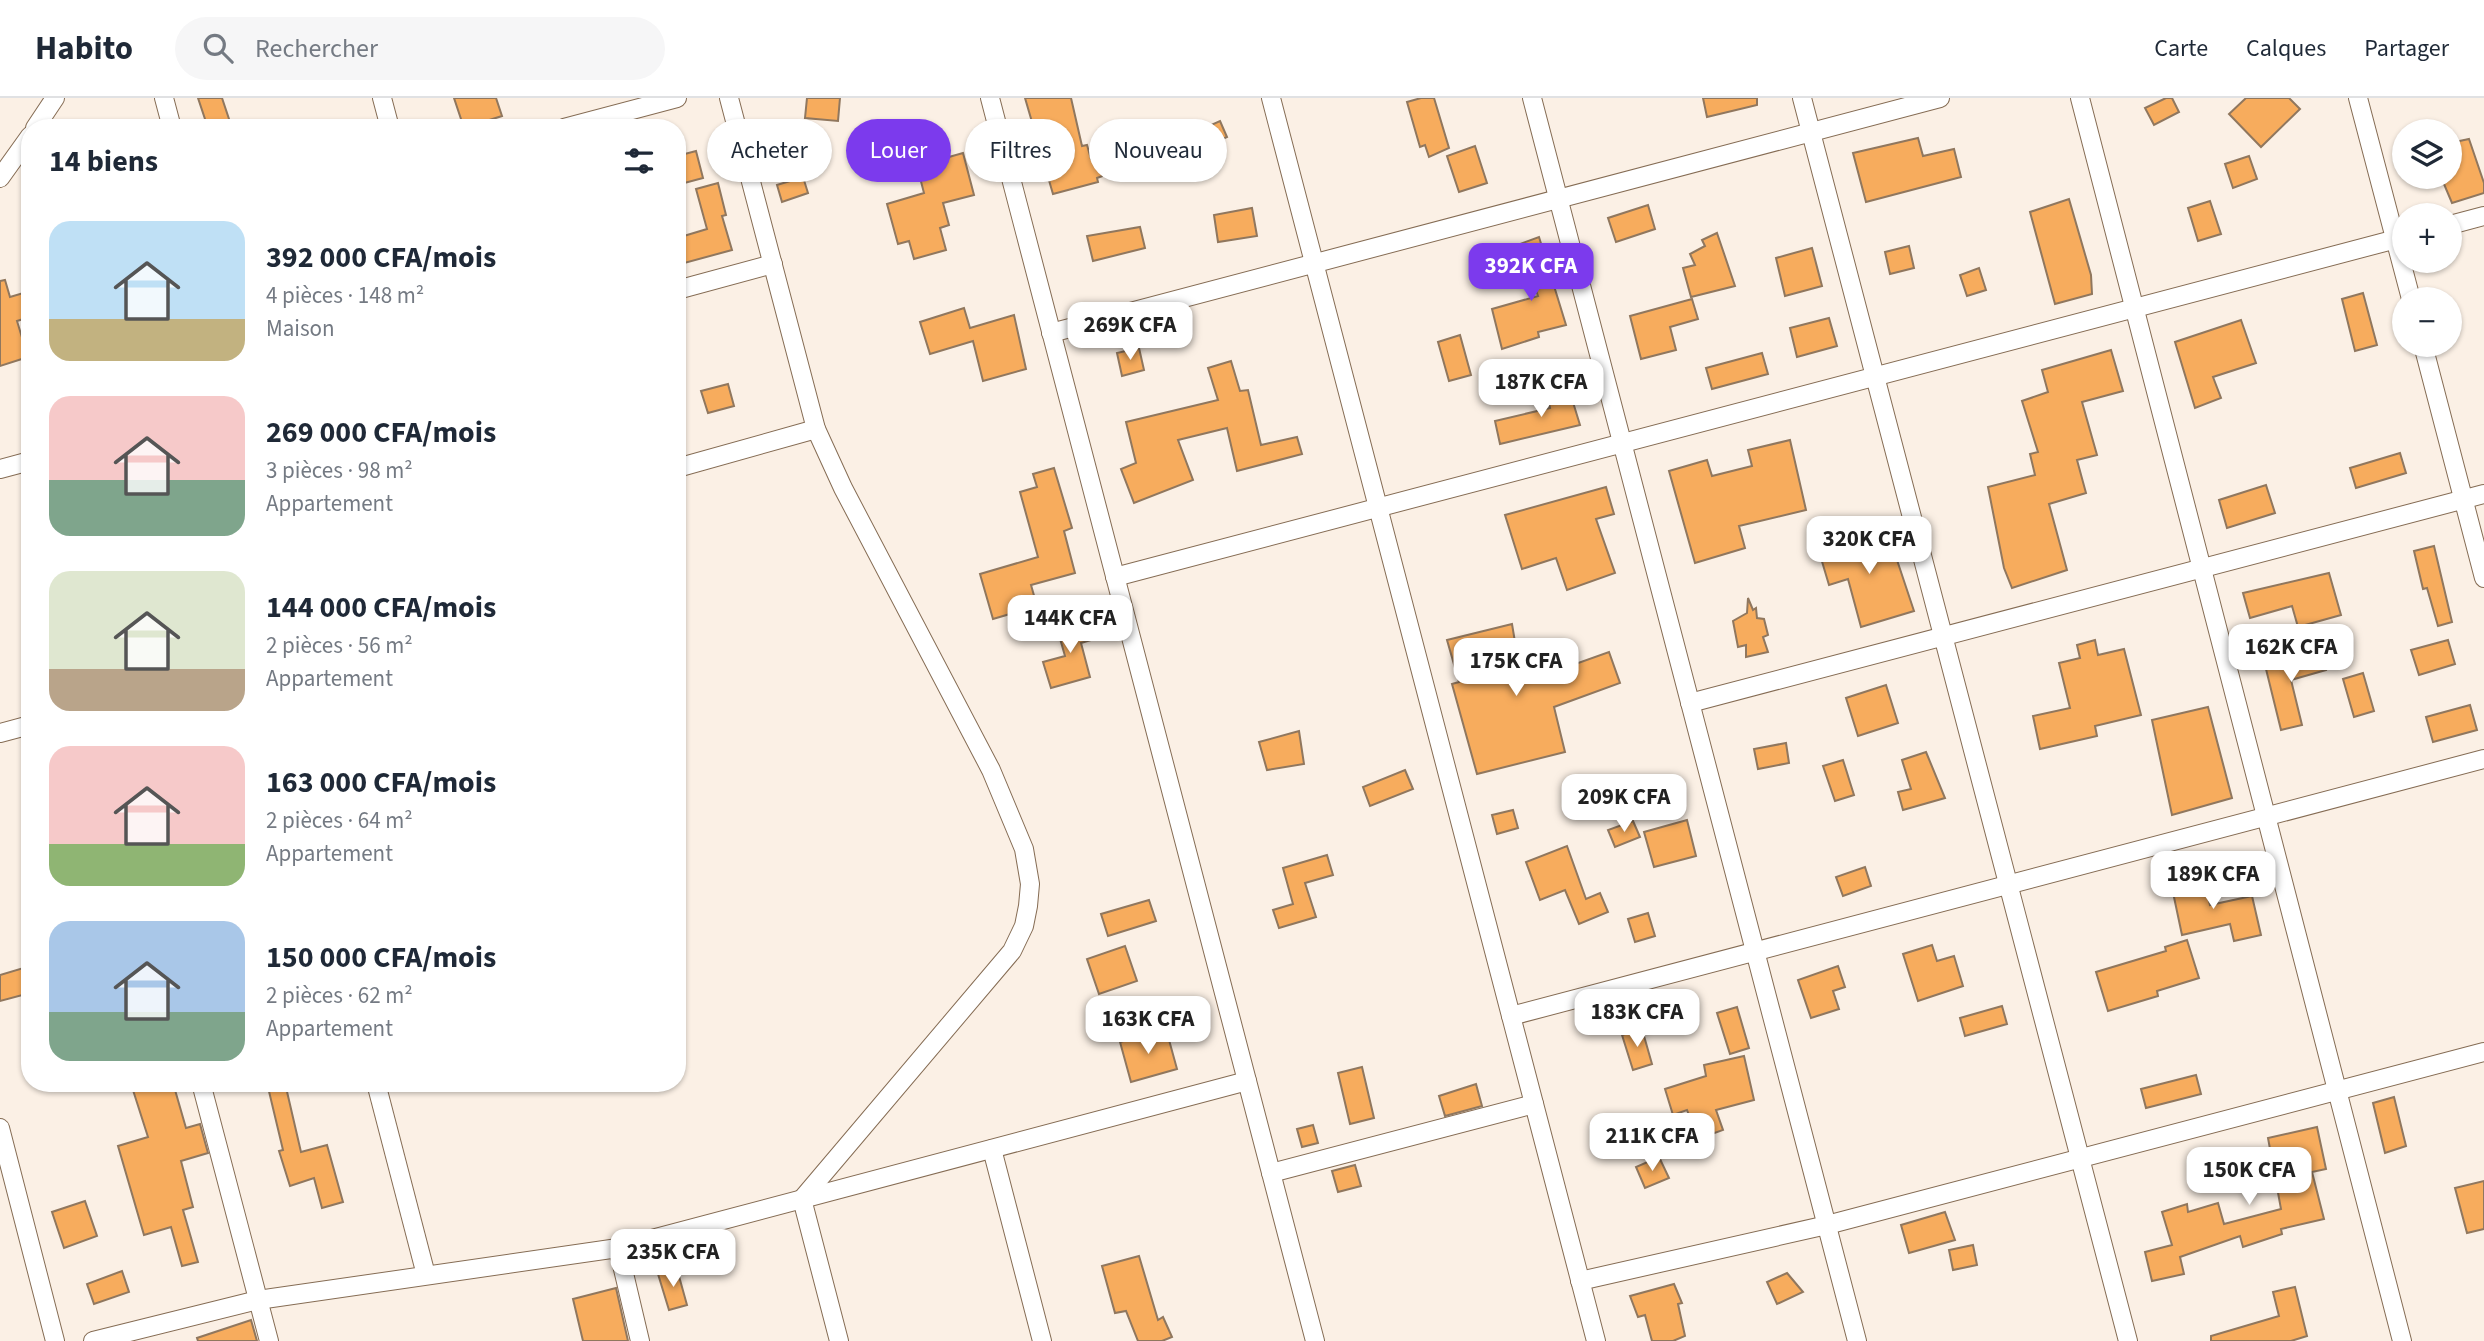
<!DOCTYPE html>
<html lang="fr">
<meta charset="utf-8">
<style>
body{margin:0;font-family:"Source Sans 3",sans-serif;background:#f6f6f7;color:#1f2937;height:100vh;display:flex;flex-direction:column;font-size:26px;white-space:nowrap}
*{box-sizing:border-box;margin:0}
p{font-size:23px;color:#747a83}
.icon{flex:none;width:38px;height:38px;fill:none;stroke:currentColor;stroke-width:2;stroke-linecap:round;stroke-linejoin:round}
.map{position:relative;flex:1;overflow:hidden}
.details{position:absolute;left:21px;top:21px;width:665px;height:973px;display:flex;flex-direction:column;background:#fff;border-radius:28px;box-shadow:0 2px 5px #0004}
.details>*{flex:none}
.banner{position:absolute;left:707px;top:21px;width:665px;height:63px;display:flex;gap:14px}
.buttons{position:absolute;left:2392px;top:21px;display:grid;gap:14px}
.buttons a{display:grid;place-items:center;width:70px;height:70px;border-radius:50%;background:#fff;box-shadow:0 2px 5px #0004;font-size:35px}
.price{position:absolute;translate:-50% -60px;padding:0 16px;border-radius:14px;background:#fff;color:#222;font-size:23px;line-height:46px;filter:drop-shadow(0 2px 4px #0008)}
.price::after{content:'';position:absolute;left:50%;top:42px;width:21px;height:16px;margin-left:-10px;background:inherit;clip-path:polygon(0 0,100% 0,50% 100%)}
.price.on{background:#7c3aed;color:#fff}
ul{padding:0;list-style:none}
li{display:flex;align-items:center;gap:21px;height:175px;padding:0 28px}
li span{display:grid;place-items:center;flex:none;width:196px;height:140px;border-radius:21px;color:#555}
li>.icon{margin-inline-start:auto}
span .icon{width:84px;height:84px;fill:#fffc;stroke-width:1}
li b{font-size:30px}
h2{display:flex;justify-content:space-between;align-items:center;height:84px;padding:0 28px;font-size:30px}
.pill{padding:0 24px;border-radius:32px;background:#fff;box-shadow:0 2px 5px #0004;font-size:24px;line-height:63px}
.pill.on{background:#7c3aed;color:#fff}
header{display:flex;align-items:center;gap:42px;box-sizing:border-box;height:98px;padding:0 35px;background:#fff;border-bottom:2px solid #e0e1e3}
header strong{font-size:33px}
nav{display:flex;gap:38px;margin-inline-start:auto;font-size:24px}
.search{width:490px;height:63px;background:#f6f6f7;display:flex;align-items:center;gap:18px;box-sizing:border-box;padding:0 24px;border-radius:38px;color:#747a83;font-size:26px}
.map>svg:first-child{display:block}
</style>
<header>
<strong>Habito</strong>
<div class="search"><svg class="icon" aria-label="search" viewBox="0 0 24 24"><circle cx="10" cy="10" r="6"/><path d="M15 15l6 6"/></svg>Rechercher</div>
<nav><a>Carte</a><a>Calques</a><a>Partager</a></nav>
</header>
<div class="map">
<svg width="2484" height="1243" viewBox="0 0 2484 1243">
<rect width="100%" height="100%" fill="#fbf0e5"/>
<!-- building -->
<g fill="#f7ac5d" stroke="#90775e" stroke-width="2">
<path d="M198 0H222L232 30H208Z"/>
<path d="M454 0H496L502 18 464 30Z"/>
<path d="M807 0H840L838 23 805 20Z"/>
<path d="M1025 0H1071L1082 48 1087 47 1091 61 1126 50 1133 67 1097 80 1098 84 1053 96Z"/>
<path d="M1421 0H1434L1449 50 1429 59 1425 47 1420 49 1407 4Z"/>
<path d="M1703 0H1757V7L1707 19Z"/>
<path d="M2166 0H2172L2179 14 2154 27 2145 10Z"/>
<path d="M2246 0H2289L2300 11 2261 49 2229 16Z"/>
<path d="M1220 23 1227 39 1199 52 1191 36Z"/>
<path d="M1918 40 1923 58 1954 51 1961 79 1866 104 1853 55Z"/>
<path d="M2469 41 2484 85V95L2452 105 2441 79H2450V45Z"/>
<path d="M1475 48 1487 85 1459 94 1447 58Z"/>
<path d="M696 53 703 80 677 87V58Z"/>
<path d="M963 55 974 97 943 105 949 127 940 130 946 152 914 161 909 143 898 146 887 106 924 95 917 68Z"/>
<path d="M2249 58 2257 81 2233 90 2225 66Z"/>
<path d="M803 79 808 95 782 104 777 87Z"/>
<path d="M718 85 726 117 722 118 732 152 677 167V140L707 131 696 91Z"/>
<path d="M2069 101 2091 177 2092 196 2055 206 2030 114Z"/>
<path d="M2210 103 2221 136 2198 143 2188 110Z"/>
<path d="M1648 107 1655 131 1616 144 1608 120Z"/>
<path d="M1252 110 1257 138 1218 144 1214 117Z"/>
<path d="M1140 129 1145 150 1093 163 1087 138Z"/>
<path d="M1717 135 1735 188 1691 199 1683 170 1695 167 1690 156 1705 148 1702 142Z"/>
<path d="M1539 139 1566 227 1538 234 1539 239 1502 251 1492 211 1538 198 1520 146Z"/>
<path d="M1909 148 1914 170 1890 176 1885 154Z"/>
<path d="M1812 150 1822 188 1785 198 1776 160Z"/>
<path d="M1979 170 1986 192 1967 198 1960 177Z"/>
<path d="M5 182 10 199 30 193V219L17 223 28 259 0 268V183Z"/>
<path d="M2363 195 2377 247 2355 253 2342 201Z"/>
<path d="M1692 201 1698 221 1670 229 1676 252 1641 261 1630 218Z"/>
<path d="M964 210 970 230 1014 217 1026 271 983 283 973 243 930 256 920 224Z"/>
<path d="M1829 220 1837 248 1797 259 1790 230Z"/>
<path d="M2241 222 2256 265 2213 279 2221 300 2195 310 2175 244Z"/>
<path d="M1460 237 1471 277 1449 283 1438 244Z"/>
<path d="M1139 250 1144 272 1122 278 1117 255Z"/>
<path d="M2111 252 2123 293 2082 304 2097 357 2077 362 2086 395 2049 406 2067 472 2012 490 2004 470 1988 389 2035 377 2030 356 2038 354 2022 303 2048 294 2042 272Z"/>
<path d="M1762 255 1768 276 1712 291 1706 270Z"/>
<path d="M1231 263 1240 293 1248 292 1261 347 1297 339 1302 356 1237 373 1227 330 1178 342 1193 382 1134 405 1121 371 1136 365 1126 324 1218 302 1208 270Z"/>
<path d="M728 286 734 308 708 315 701 293Z"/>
<path d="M1568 288 1580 327 1500 346 1495 323 1550 310 1546 293Z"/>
<path d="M1790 342 1806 412 1739 428 1745 450 1695 465 1669 373 1707 362 1712 378 1752 368 1748 352Z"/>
<path d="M2400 355 2406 375 2356 390 2350 370Z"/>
<path d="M1054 370 1072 430 1064 433 1075 475 1031 487 1037 508 993 521 980 476 1038 459 1020 394 1037 389 1033 376Z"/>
<path d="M2266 387 2275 415 2227 430 2219 402Z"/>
<path d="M1606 389 1614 416 1596 421 1615 475 1567 492 1556 460 1522 471 1505 417Z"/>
<path d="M1887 432 1914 513 1861 529 1848 481 1829 487 1818 450Z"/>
<path d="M2434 448 2452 524 2438 528 2427 490 2423 491 2414 453Z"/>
<path d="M2329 475 2341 517 2298 529 2292 508 2250 520 2243 495Z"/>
<path d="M1748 500 1753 512 1756 510 1757 520 1764 521 1768 537 1763 539 1768 554 1746 559V547L1738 549 1733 523 1747 515Z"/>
<path d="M1088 521 1094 541 1081 545 1090 579 1051 590 1043 564 1065 558 1057 530Z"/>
<path d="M1512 526 1519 568 1535 564 1539 579 1609 554 1620 585 1554 609 1565 654 1477 676 1452 586 1459 584 1447 542Z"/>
<path d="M2095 542 2098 557 2124 551 2141 617 2095 628 2097 638 2040 651 2033 618 2070 610 2059 565 2080 560 2077 547Z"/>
<path d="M2448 542 2455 566 2419 577 2411 552Z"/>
<path d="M2321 551 2326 572 2291 582 2302 627 2281 632 2265 567Z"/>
<path d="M2363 575 2374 613 2354 619 2343 581Z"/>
<path d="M1886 587 1898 625 1858 638 1846 600Z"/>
<path d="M2470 607 2477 632 2433 644 2426 619Z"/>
<path d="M2208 609 2232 700 2172 717 2152 622Z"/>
<path d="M1299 633 1304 666 1267 672 1259 644Z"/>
<path d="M1786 645 1789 665 1758 671 1754 651Z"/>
<path d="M1926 654 1945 700 1903 712 1898 694 1911 691 1902 662Z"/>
<path d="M1843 662 1854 697 1835 703 1823 668Z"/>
<path d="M1405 672 1413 691 1370 708 1363 689Z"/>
<path d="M1513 712 1518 730 1497 736 1492 717Z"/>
<path d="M1687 722 1696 758 1654 769 1644 734Z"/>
<path d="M1633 723 1640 739 1615 749 1608 732Z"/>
<path d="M1567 748 1586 801 1600 795 1608 814 1579 826 1565 792 1540 802 1526 764Z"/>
<path d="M1327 757 1333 777 1305 785 1316 819 1279 830 1273 812 1293 806 1283 770Z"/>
<path d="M1865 769 1871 788 1843 798 1836 779Z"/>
<path d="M2203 777 2210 807 2252 798 2261 837 2234 843 2230 826 2182 837 2171 785Z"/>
<path d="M1149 802 1156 823 1108 838 1101 816Z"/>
<path d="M1648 815 1655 838 1635 844 1628 821Z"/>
<path d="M2187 842 2199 880 2157 893 2158 898 2108 913 2096 874 2166 853 2165 849Z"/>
<path d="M1932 847 1937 863 1954 858 1963 888 1918 903 1903 856Z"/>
<path d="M1125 848 1137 883 1099 896 1087 861Z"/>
<path d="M30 868V895L0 903V877Z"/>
<path d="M1838 868 1845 889 1833 893 1839 911 1811 920 1798 882Z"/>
<path d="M2002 908 2007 926 1965 938 1960 920Z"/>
<path d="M1737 909 1749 950 1730 956 1717 915Z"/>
<path d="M1166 931 1177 971 1131 984 1120 944Z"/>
<path d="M1642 931 1652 966 1633 972 1622 937Z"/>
<path d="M1744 958 1754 1002 1716 1012 1723 1032 1698 1041 1687 1012 1673 1017 1665 991 1706 978 1704 967Z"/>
<path d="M1362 969 1374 1020 1350 1026 1338 975Z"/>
<path d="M2196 977 2201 996 2146 1010 2141 991Z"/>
<path d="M146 985H173L186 1030 200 1026 208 1055 181 1063 193 1109 183 1112 198 1164 182 1168 171 1129 144 1137 118 1048 148 1039 132 989Z"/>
<path d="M267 985H285L301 1054 327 1047 343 1104 322 1110 314 1080 290 1088 279 1053 283 1052Z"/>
<path d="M1476 986 1482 1008 1445 1018 1439 998Z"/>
<path d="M2394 999 2406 1048 2385 1055 2373 1005Z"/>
<path d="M1313 1027 1318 1045 1302 1049 1297 1031Z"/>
<path d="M2317 1029 2326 1071 2312 1074 2324 1121 2281 1131 2282 1136 2243 1149 2240 1138 2180 1159 2184 1176 2152 1183 2145 1154 2172 1147 2162 1114 2187 1106 2188 1114 2218 1105 2224 1126 2281 1111 2268 1040Z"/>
<path d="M1659 1059 1669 1080 1645 1090 1636 1069Z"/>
<path d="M1355 1067 1361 1088 1338 1094 1332 1073Z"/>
<path d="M2484 1083V1131L2467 1135 2455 1090Z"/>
<path d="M85 1103 97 1138 64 1150 52 1114Z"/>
<path d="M1945 1114 1955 1142 1909 1155 1901 1127Z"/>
<path d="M1973 1147 1977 1167 1953 1172 1949 1152Z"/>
<path d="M1139 1158 1158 1222 1163 1219 1172 1239 1162 1243H1138L1126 1213 1115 1215 1102 1168Z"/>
<path d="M677 1171 687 1207 669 1212 658 1176Z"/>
<path d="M122 1173 129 1194 94 1206 87 1186Z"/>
<path d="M1787 1175 1803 1194 1777 1206 1767 1184Z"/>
<path d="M1674 1186 1682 1205 1678 1206 1685 1238 1673 1243H1652L1645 1217 1638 1219 1630 1198Z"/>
<path d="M2295 1189 2307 1238 2291 1243H2211V1238L2279 1218 2273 1194Z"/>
<path d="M616 1190 628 1243H583L573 1201Z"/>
<path d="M251 1222 257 1243H198L197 1240Z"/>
</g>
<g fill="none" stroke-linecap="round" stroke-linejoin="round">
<defs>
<g id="minor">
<path d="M164 0 172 30"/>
<path d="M382 0 390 30"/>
<path d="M729 0 816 331 843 390 991 672 1024 751 1030 786 1028 808 1024 828 1012 853 802 1101 839 1243"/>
<path d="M990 0 1315 1243"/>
<path d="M1271 0 1596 1243"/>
<path d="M1532 0 1857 1243"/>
<path d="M1802 0 2128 1243"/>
<path d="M2080 0 2402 1243"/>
<path d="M2358 0 2411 201"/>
<path d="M35 30 55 0"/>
<path d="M564 30 677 0"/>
<path d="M0 80 30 38"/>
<path d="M2450 127 2484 118"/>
<path d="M677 192 773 166"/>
<path d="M1051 235 1940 0"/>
<path d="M2423 247 2484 480"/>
<path d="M677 370 816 331"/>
<path d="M0 371 30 363"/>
<path d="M1115 479 2404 139"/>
<path d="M1690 605 2484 396"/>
<path d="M0 635 30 627"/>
<path d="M1511 918 2484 661"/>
<path d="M201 985 269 1243"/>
<path d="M376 985 426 1177"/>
<path d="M0 1030 55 1243"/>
<path d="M992 1051 1042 1243"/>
<path d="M1271 1075 1534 1006"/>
<path d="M618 1150 640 1243"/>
<path d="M1580 1183 1827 1127 2484 954"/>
<path d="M93 1243 258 1202 618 1150 1247 983"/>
</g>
</defs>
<!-- minor casing -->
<use href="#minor" stroke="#856c54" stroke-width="20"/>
<!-- minor -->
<use href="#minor" stroke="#fff" stroke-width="18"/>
</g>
</svg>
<div class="buttons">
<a><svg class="icon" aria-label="layers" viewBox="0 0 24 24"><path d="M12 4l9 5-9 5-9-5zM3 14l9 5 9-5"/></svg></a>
<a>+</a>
<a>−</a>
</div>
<b class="price on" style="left:1531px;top:205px">392K CFA</b>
<b class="price" style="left:1130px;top:264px">269K CFA</b>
<b class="price" style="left:1541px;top:321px">187K CFA</b>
<b class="price" style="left:1869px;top:478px">320K CFA</b>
<b class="price" style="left:1070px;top:557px">144K CFA</b>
<b class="price" style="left:2291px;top:586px">162K CFA</b>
<b class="price" style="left:1516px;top:600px">175K CFA</b>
<b class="price" style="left:1624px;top:736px">209K CFA</b>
<b class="price" style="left:2213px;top:813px">189K CFA</b>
<b class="price" style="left:1637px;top:951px">183K CFA</b>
<b class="price" style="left:1148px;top:958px">163K CFA</b>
<b class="price" style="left:1652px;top:1075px">211K CFA</b>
<b class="price" style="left:2249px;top:1109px">150K CFA</b>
<b class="price" style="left:673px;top:1191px">235K CFA</b>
<div class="banner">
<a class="pill">Acheter</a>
<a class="pill on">Louer</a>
<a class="pill">Filtres</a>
<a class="pill">Nouveau</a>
</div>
<section class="details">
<h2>14 biens<svg class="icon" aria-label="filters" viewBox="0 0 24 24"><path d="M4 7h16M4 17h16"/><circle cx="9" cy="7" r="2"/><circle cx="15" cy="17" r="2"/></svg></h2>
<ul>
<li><span style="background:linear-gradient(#bfe0f5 70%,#c2b280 0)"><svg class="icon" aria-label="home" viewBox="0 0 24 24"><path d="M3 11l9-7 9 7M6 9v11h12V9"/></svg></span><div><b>392 000 CFA/mois</b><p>4 pièces · 148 m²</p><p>Maison</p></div></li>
<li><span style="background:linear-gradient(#f6c9c9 60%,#7fa58c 0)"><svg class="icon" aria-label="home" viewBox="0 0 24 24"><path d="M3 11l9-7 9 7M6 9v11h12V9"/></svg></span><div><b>269 000 CFA/mois</b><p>3 pièces · 98 m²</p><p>Appartement</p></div></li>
<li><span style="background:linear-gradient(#dfe7d0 70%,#b9a48a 0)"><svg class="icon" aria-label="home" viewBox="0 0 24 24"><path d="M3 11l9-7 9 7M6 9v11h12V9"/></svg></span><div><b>144 000 CFA/mois</b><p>2 pièces · 56 m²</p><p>Appartement</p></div></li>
<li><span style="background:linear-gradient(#f6c9c9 70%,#8fb573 0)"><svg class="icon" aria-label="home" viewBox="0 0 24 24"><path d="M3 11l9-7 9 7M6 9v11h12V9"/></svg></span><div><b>163 000 CFA/mois</b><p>2 pièces · 64 m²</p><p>Appartement</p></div></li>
<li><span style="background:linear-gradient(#a9c7e8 65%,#7fa58c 0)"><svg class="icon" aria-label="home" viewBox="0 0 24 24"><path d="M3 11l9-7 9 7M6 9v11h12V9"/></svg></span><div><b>150 000 CFA/mois</b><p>2 pièces · 62 m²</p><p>Appartement</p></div></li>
</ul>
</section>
</div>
